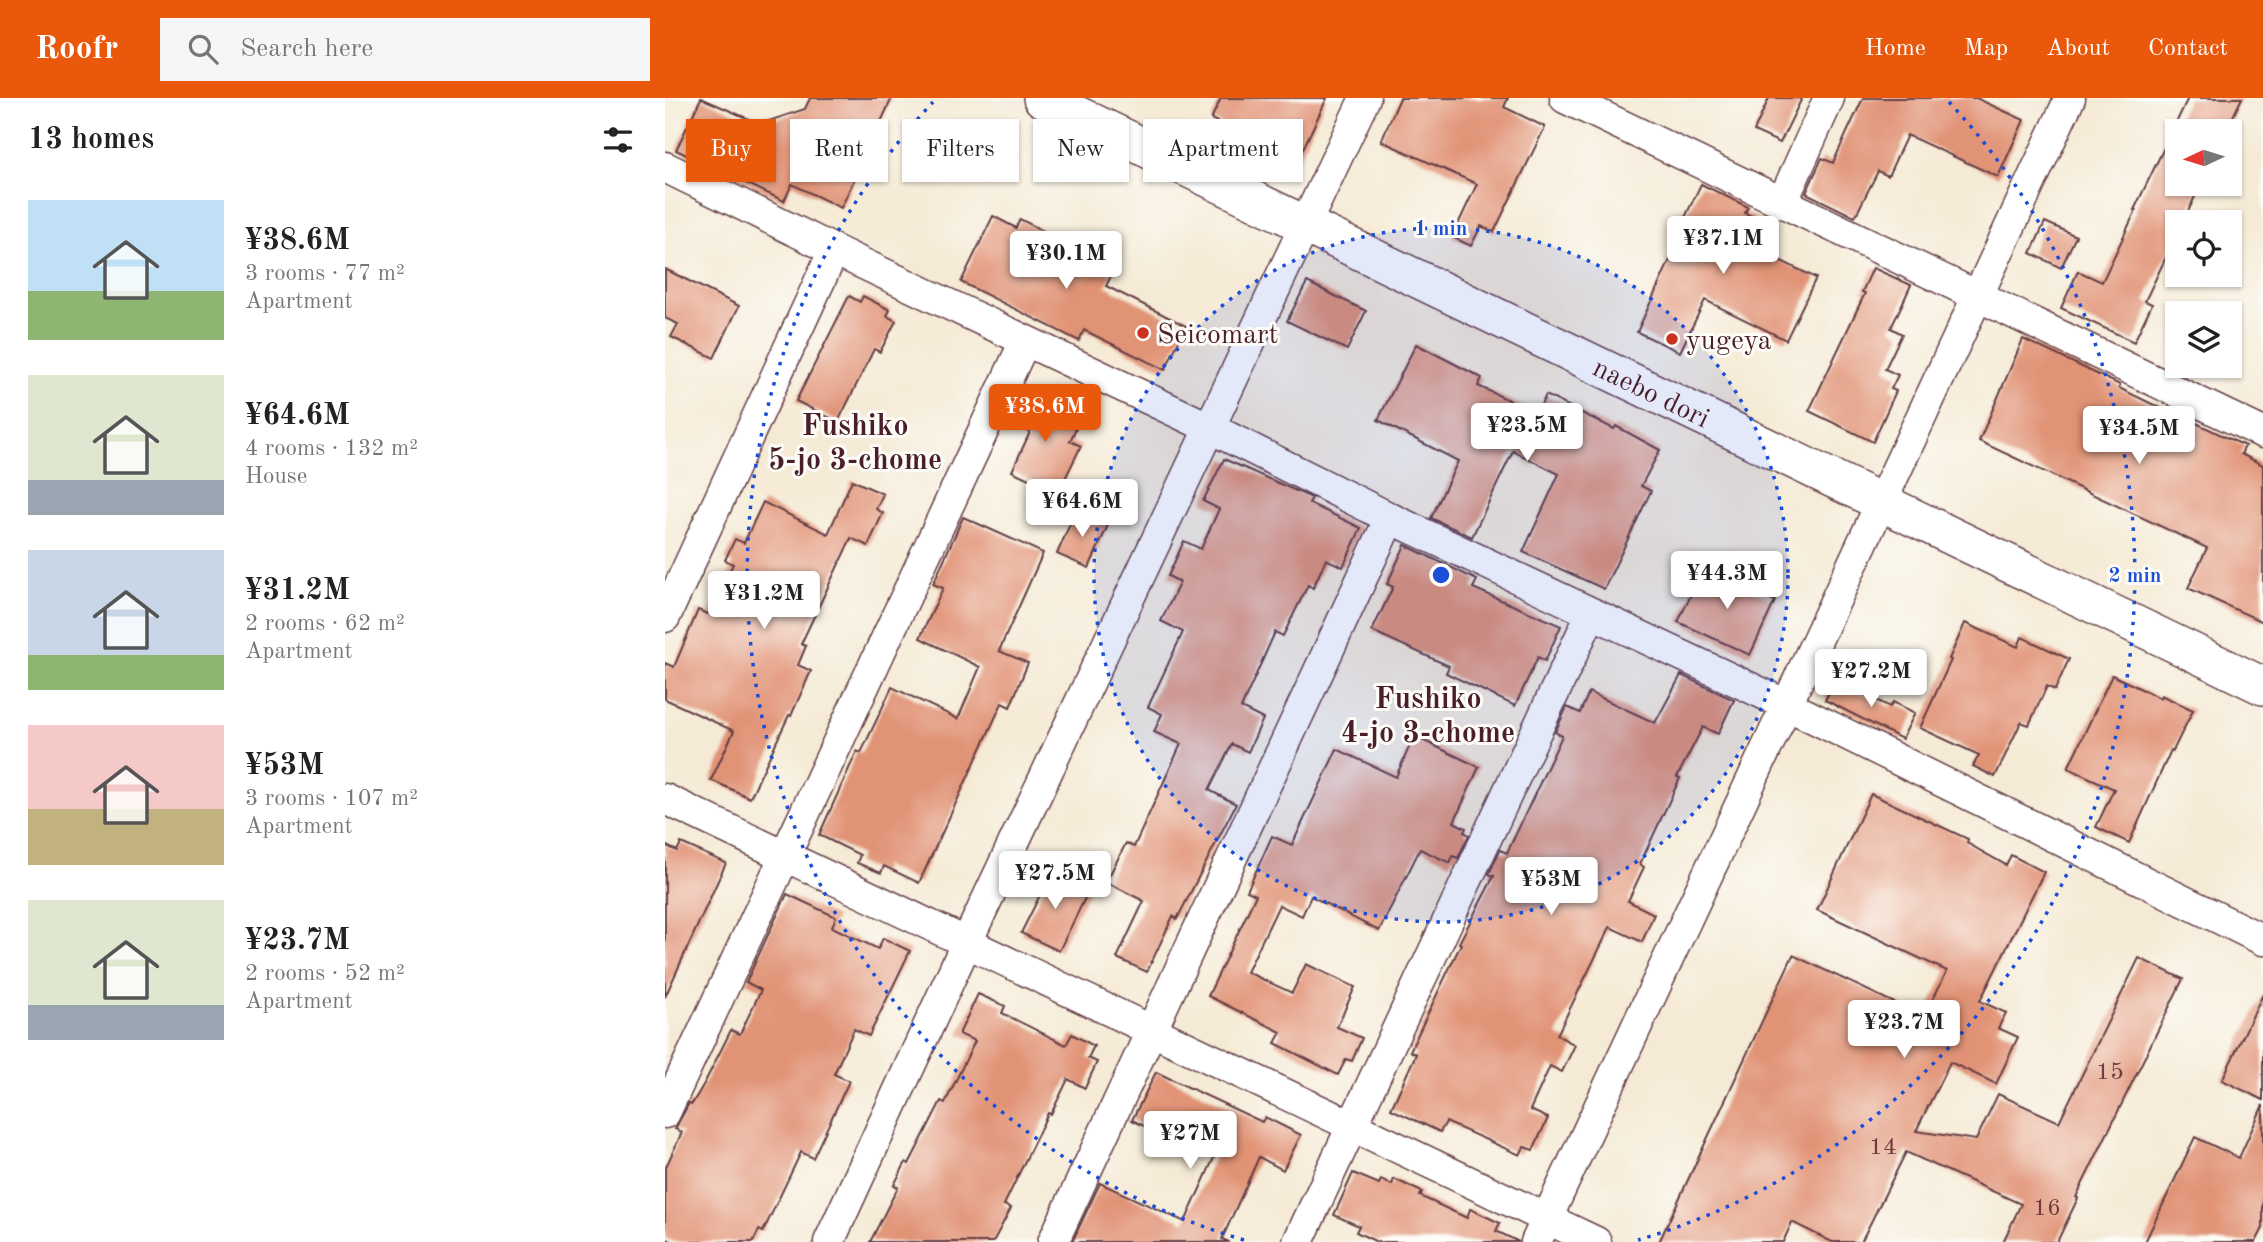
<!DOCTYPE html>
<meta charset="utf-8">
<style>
body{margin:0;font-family:"Old Standard TT",serif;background:#f6f6f6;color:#222;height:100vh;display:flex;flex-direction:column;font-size:26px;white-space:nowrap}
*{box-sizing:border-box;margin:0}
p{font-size:23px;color:#767676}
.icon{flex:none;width:38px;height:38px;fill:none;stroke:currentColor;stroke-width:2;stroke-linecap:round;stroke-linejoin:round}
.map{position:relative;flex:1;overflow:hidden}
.side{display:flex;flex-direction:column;background:#fff;width:665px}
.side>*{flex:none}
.guide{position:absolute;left:21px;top:21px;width:665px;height:63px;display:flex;gap:14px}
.needle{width:46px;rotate:266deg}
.tools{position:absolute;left:1500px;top:21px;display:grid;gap:14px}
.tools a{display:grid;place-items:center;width:77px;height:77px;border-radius:0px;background:#fff;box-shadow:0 2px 5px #0004;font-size:35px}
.price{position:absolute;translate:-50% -60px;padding:0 16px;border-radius:7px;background:#fff;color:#222;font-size:23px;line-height:46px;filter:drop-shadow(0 2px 4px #0008)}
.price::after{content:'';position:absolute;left:50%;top:42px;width:21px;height:16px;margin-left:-10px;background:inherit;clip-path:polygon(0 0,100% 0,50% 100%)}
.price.selected{background:#ea580c;color:#fff}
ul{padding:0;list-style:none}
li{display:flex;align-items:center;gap:21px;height:175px;padding:0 28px}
li span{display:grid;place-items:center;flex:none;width:196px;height:140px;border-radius:0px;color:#555}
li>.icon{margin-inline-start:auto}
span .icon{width:84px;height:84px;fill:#fffc;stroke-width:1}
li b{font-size:30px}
h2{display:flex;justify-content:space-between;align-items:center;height:84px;padding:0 28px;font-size:30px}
.pill{padding:0 24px;border-radius:0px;background:#fff;box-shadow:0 2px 5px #0004;font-size:24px;line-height:63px}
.pill.selected{background:#ea580c;color:#fff}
header{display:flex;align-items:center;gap:42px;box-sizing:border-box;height:98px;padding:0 35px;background:#ea580c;color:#fff}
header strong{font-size:33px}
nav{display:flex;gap:38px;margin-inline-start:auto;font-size:24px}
.search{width:490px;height:63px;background:#f6f6f6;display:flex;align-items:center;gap:18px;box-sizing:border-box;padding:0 24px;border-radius:0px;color:#767676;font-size:26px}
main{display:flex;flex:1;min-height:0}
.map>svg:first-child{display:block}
</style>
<header>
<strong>Roofr</strong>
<div class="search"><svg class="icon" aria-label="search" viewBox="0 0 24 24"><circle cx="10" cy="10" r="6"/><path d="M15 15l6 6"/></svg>Search here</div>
<nav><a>Home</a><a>Map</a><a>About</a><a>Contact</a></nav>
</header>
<main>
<section class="side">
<h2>13 homes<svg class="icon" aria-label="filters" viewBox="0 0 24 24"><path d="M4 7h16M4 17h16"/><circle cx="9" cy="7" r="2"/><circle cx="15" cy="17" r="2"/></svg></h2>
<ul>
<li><span style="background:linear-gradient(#bfe0f5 65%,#8fb573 0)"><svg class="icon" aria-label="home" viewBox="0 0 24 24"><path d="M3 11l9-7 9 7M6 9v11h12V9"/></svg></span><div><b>¥38.6M</b><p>3 rooms · 77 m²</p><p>Apartment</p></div></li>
<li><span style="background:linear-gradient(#dfe7d0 75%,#9aa5b1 0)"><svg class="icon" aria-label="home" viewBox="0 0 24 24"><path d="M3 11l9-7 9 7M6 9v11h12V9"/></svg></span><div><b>¥64.6M</b><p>4 rooms · 132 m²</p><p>House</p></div></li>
<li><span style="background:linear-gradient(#c9d6e8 75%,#8fb573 0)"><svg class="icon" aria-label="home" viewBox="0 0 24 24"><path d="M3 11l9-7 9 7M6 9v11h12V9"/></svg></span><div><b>¥31.2M</b><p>2 rooms · 62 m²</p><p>Apartment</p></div></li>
<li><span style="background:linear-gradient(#f6c9c9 60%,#c2b280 0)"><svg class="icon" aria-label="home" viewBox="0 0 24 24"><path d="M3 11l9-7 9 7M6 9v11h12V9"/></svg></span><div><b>¥53M</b><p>3 rooms · 107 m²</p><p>Apartment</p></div></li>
<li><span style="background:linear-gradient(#dfe7d0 75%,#9aa5b1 0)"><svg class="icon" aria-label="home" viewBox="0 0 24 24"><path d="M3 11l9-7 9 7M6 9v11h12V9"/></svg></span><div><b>¥23.7M</b><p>2 rooms · 52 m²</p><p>Apartment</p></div></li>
</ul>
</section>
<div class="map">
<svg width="1598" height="1144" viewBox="0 0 1598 1144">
<rect width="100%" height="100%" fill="#fdfcf7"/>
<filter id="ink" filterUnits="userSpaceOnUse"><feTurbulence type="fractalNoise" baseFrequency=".0143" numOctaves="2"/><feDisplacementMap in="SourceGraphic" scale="14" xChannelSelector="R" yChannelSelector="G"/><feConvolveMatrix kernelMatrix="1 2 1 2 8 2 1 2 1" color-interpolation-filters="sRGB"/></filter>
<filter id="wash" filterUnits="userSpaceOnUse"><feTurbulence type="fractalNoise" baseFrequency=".00686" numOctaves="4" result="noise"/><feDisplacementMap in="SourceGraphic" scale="28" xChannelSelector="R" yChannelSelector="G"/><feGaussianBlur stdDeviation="1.57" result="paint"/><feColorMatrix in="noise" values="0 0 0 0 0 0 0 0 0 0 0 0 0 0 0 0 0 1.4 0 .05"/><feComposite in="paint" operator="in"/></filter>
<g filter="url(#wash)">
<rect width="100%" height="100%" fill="#f5ead5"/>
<g id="blocks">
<!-- building -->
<g fill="#e19376">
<path d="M36 0 95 26 140 11 145 0H227L176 110 127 86 119 103 11 52Z"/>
<path d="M556 0H662L629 70 602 58 606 49 546 21Z"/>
<path d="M735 0H843L839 9 880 29 829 134 816 128 806 148 787 139 812 86 716 43Z"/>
<path d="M1104 0H1137L1115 45 1089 33Z"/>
<path d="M1198 0H1311L1359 22 1333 79 1242 37 1223 78 1213 73 1190 119 1141 95 1157 60 1168 65Z"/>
<path d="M1523 0H1577L1561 33H1512V86H1536L1518 124H1512V136L1480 203 1487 206 1469 244 1396 210 1413 173 1437 184 1471 112H1469Z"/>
<path d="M1036 86 1083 109 1080 115 1090 120 1078 144 1151 180 1121 242 1040 202 1015 254 972 234 1015 140 1011 138Z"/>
<path d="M328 118 351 130 355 121 426 157 423 165 447 176 441 188 521 228 500 272 419 232 414 243 296 184Z"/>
<path d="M1380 124 1411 138 1396 170 1366 155Z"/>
<path d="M1208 170 1246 187 1226 230 1237 236 1220 271 1233 277 1226 291 1231 293 1208 344 1144 313 1200 195 1197 194Z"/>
<path d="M0 171 74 208 49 260 6 239 13 226 0 220Z"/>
<path d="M642 184 701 213 682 252 622 223Z"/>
<path d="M184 198 195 204 198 198 225 212 222 218 231 223 215 254 209 251 173 324 131 303Z"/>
<path d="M1358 241 1455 287 1454 290 1524 324 1525 322 1580 348 1576 356 1598 367V524L1523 490 1542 450 1314 343Z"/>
<path d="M751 246 817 280 813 288 872 315 881 297 949 331 951 328 995 352 976 388 986 393 939 491 858 454 894 376 848 353 807 439 766 420 793 363 713 322Z"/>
<path d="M358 297 414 324 405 343 416 348 393 395 347 373 365 334 345 325Z"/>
<path d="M559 361 647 400 644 405 696 430 678 469 661 461 648 490 643 487 618 538 610 534 576 610 598 621 583 654 567 646 544 692 571 706 512 821 508 818 482 874 452 860 479 803 441 784 461 745 469 749 516 646 489 634 497 616 483 609 518 534 496 523 515 484 503 478 519 443 536 451 554 411 538 403Z"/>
<path d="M187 382 218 396 211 411 218 415 203 448 186 440 136 546 141 548 133 567 146 573 126 618 124 617 85 700 46 682 69 633 0 601V565L9 569 33 512 43 516 68 466 60 462 70 441 79 445 98 404 163 436Z"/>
<path d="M411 412 443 427 424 470 392 456Z"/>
<path d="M298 419 378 455 334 553 363 565 345 609 337 605 254 785 219 768 216 775 192 765 195 757 154 737 192 653 196 655 227 589 293 621 315 569 255 540 278 490 268 486Z"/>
<path d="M740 447 812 482 808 490 896 528 880 563 873 559 850 608 781 575 784 568 707 533 728 489 722 486Z"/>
<path d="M1039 469 1110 503 1085 557 1013 524Z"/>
<path d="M1300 525 1353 549 1357 539 1404 561 1390 592 1382 588 1364 627 1356 624 1330 679 1308 668 1314 657 1255 630 1286 562 1284 561Z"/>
<path d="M1016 577 1069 602 1053 636 1038 629 1012 679 1015 680 975 766 979 769 963 803 989 816 977 844 945 829 892 937 910 947 897 974 885 968 865 1012 883 1020 868 1052 859 1049 855 1057 781 1024 775 1034 726 1011 751 956 745 953 796 846 794 845 829 778 824 776 835 752 842 755 897 638 890 634 902 609 915 615 924 594 990 625Z"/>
<path d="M1447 577 1495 600 1496 597 1528 612 1508 653 1506 652 1464 745 1431 729 1449 691 1403 670Z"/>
<path d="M1171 582 1225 609 1228 604 1250 615 1237 641 1160 602Z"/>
<path d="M749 638 814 669 789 724 801 730 799 734 804 737 793 760 788 758 785 765 755 751 714 833 646 798 637 818 614 807 582 874 627 895 641 866 690 889 672 929 697 940 687 963 681 961 673 977 610 945 616 934 543 898 591 797 582 793 607 738 627 747 672 651 731 679Z"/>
<path d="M1206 696 1303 741 1302 745 1341 767 1346 757 1379 774 1315 903 1341 915 1333 930 1353 939 1331 986 1285 964 1251 1033 1311 1042 1333 996 1394 1024 1474 860 1518 881 1411 1099 1413 1100 1392 1144H1338L1356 1106 1241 1054 1196 1144H1167L1127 1124 1118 1144H994L1128 857 1259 919 1282 873 1152 812Z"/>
<path d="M16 745 61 765 0 899V747L12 753Z"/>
<path d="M387 773 424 792 394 853 356 835Z"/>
<path d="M122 796 171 819 167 829 213 851 218 840 245 853 204 938 189 931 169 976 184 983 148 1060 136 1054 98 1134 94 1132 88 1144H8L0 1140V1071L17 1034 10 1031 24 1005 27 1006 40 984 66 932 75 936 96 892 81 884Z"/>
<path d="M313 896 340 908 337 915 401 947 407 936 429 948 423 960 432 964 420 990 403 981 386 1016 383 1015 339 1107 346 1110 328 1144H205L233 1089 229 1087 241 1064 244 1066 276 1003 280 1005 310 943 294 936Z"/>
<path d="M1598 896V1002L1557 982Z"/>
<path d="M491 974 597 1024 600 1019 636 1037 618 1072 594 1059 557 1141 564 1144H407L435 1085 520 1124 557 1042 506 1017 497 1037 467 1022Z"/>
<path d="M1598 1007V1130L1591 1144H1480L1530 1039 1574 1060Z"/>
<path d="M688 1075 714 1086 716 1082 727 1087 729 1081 757 1094 755 1098 802 1120 805 1111 835 1125 831 1133 854 1144H712L691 1134 694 1128 669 1117Z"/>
</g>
</g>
</g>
<g filter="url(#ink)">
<use href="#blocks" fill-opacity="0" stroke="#643d44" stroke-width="2"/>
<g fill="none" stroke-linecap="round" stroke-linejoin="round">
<defs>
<g id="minor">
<path d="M900 0 1598 335"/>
<path d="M0 69 169 152 545 330 725 420 1122 607 1598 842"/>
<path d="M1117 105 1164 0"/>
<path d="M0 519 169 152"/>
<path d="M0 701 931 1144"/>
<path d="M0 1015 360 243"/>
<path d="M164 1144 301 846 700 0"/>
<path d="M388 1144 725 420"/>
<path d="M633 1144 926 516"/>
<path d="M871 1144 1405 0"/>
</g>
<g id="tertiary">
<path id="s1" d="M377 0 1598 588"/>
</g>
</defs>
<!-- minor casing -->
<use href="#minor" stroke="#643d44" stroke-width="33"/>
<!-- tertiary casing -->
<use href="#tertiary" stroke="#643d44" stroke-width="40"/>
<!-- minor -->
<use href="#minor" stroke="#fff" stroke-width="30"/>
<!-- tertiary -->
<use href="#tertiary" stroke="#fff" stroke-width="37"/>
</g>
</g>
<!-- distance rings -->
<circle cx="776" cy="477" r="347" fill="#1d4ed8" fill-opacity=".12"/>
<g fill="none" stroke="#1d4ed8" stroke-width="3.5" stroke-dasharray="3.5 7">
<circle cx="776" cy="477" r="347"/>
<path d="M579 1142A694 694 0 0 1 268 4M1284 4A694 694 0 0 1 973 1142"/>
</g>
<!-- markers -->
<g fill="#c8321e" stroke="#fdfcf7" stroke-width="2.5">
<circle cx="478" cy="235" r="7"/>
<circle cx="1007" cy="241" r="7"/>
</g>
<g text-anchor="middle" stroke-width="6" stroke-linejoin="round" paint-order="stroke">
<!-- number labels -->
<g font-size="24" fill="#703c3e">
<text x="1445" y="981">15</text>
<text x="1218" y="1056">14</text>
<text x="1382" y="1117">16</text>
</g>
<!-- poi labels -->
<g font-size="28" fill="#4a1f2b" stroke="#fdfcf7" text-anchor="start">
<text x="492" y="245">Seicomart</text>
<text x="1021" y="251">yugeya</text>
</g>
<!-- street labels -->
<g font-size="28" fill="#4a1f2b" stroke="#fdfcf7">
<text dy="10" stroke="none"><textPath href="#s1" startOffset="677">naebo dori</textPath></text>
</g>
<!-- neighbourhood labels -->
<g font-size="30" font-weight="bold" fill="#4a1f2b" stroke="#fdfcf7">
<text x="190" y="337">Fushiko<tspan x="190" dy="34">5-jo 3-chome</tspan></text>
<text x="763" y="610">Fushiko<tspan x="763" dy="34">4-jo 3-chome</tspan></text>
</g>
</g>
<circle cx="776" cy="477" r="10" fill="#1d4ed8" stroke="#fdfcf7" stroke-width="3.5"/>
<g font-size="21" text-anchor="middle" font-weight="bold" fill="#1d4ed8" stroke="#fdfcf7" stroke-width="6" stroke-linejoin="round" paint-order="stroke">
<text x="776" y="137">1 min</text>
<text x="1470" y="484">2 min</text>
</g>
</svg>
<div class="tools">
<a><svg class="needle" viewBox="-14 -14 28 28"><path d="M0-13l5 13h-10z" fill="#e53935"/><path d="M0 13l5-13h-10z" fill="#767676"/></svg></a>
<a><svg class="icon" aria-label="locate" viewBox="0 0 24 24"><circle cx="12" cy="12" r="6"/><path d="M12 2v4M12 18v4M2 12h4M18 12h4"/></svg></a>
<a><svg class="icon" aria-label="layers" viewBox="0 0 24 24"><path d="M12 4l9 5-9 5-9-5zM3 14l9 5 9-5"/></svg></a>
</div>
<b class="price" style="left:1058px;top:178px">¥37.1M</b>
<b class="price" style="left:401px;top:193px">¥30.1M</b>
<b class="price selected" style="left:380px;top:346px">¥38.6M</b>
<b class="price" style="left:862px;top:365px">¥23.5M</b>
<b class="price" style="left:1474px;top:368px">¥34.5M</b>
<b class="price" style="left:417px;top:441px">¥64.6M</b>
<b class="price" style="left:1062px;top:513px">¥44.3M</b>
<b class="price" style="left:99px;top:533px">¥31.2M</b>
<b class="price" style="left:1206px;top:611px">¥27.2M</b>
<b class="price" style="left:390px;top:813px">¥27.5M</b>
<b class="price" style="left:886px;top:819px">¥53M</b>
<b class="price" style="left:1239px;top:962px">¥23.7M</b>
<b class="price" style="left:525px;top:1073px">¥27M</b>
<div class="guide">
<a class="pill selected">Buy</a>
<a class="pill">Rent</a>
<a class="pill">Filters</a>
<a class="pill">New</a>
<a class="pill">Apartment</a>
</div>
</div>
</main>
